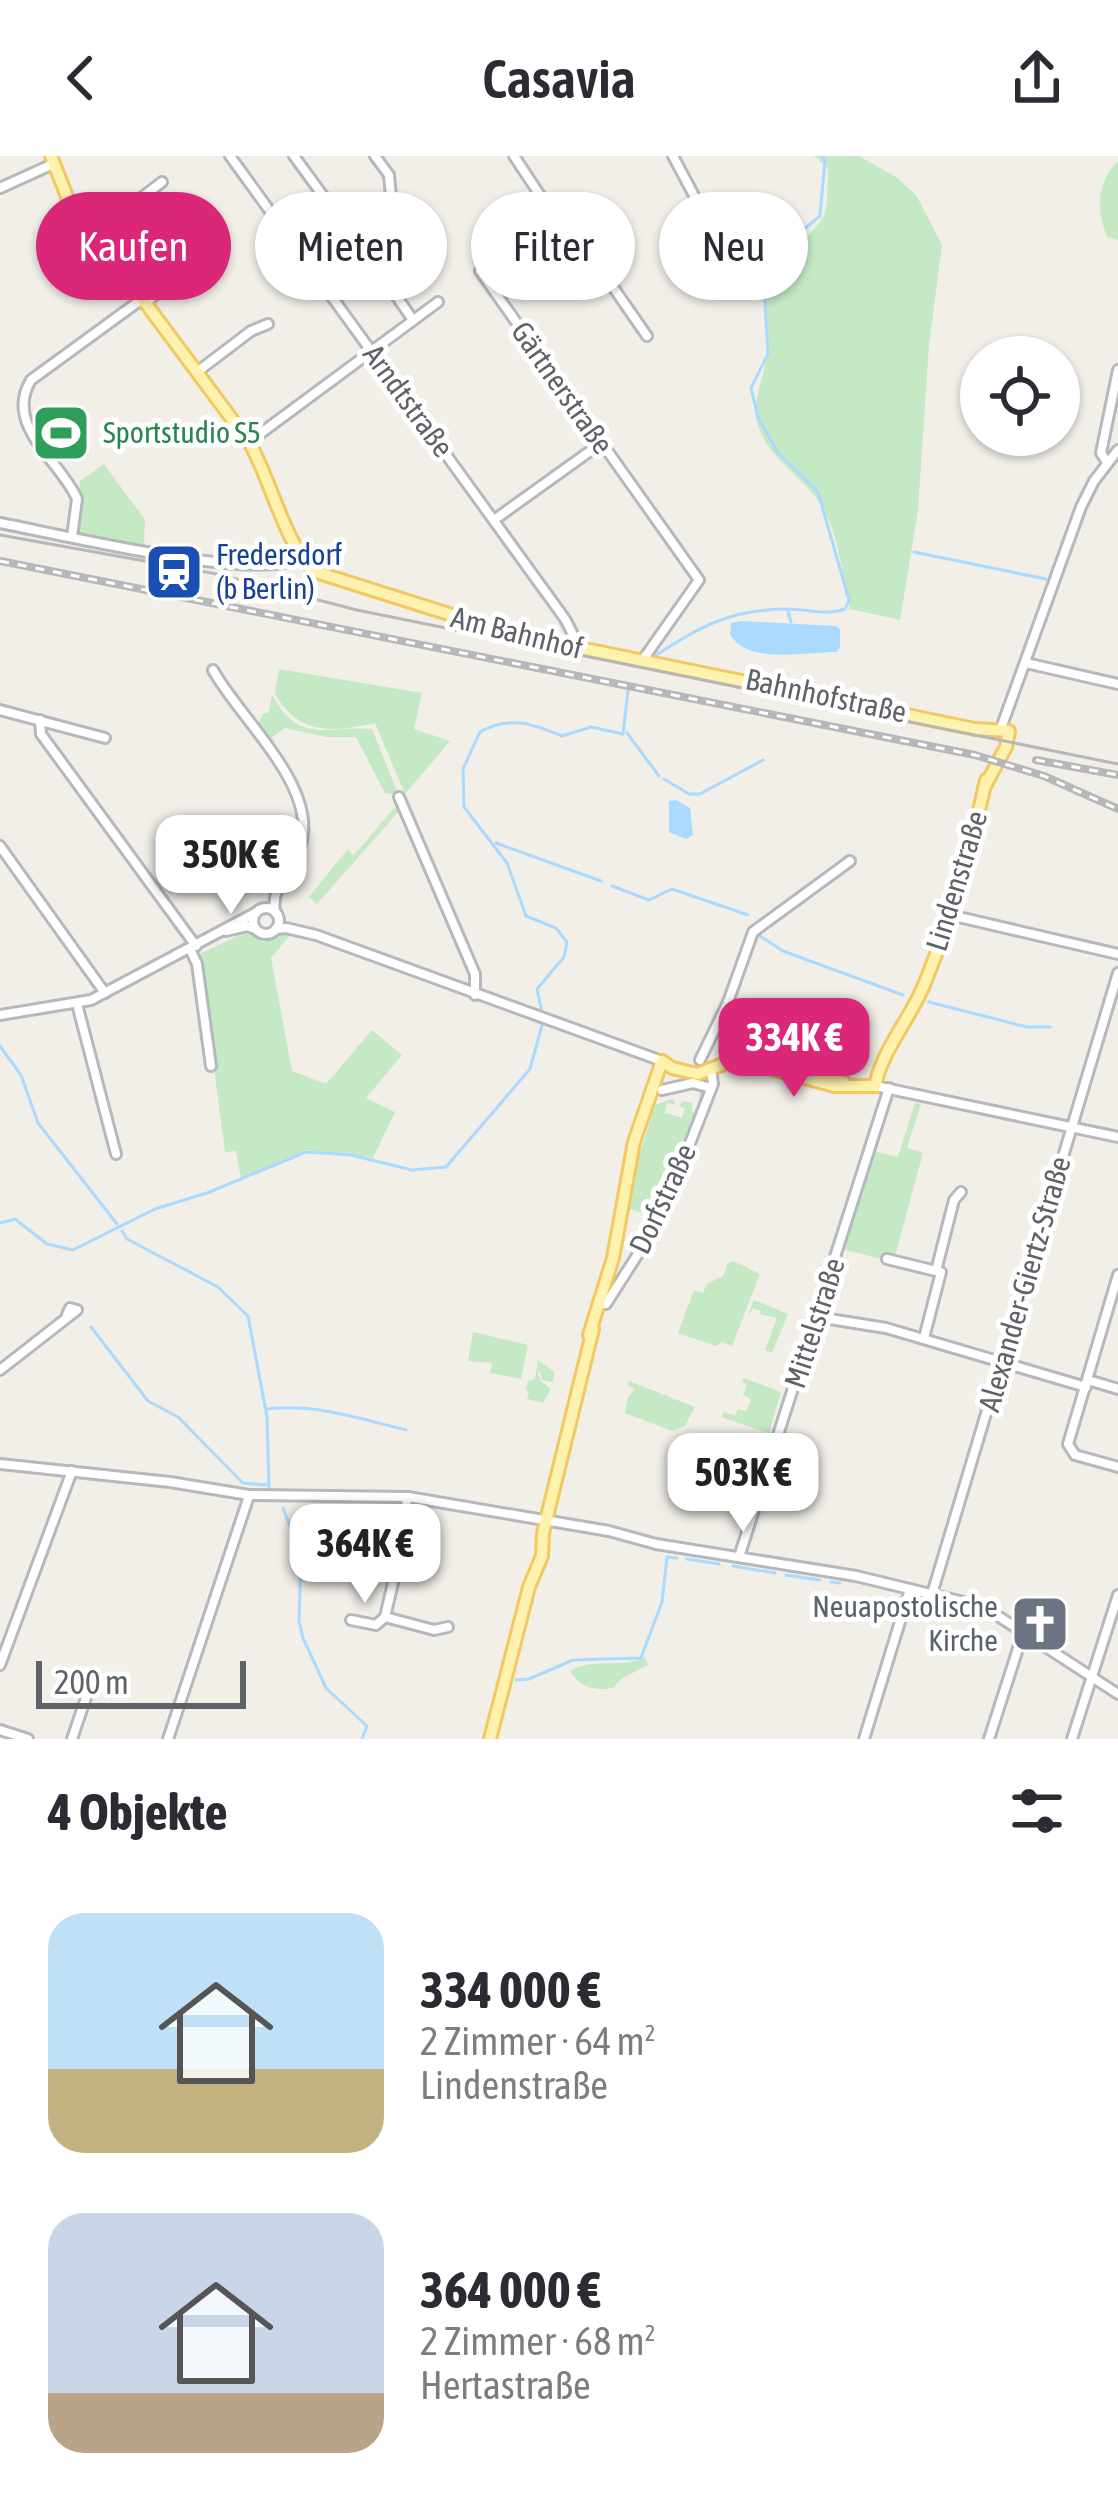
<!DOCTYPE html>
<html lang="de">
<meta charset="utf-8">
<style>
body{margin:0;font-family:"Asap Condensed",sans-serif;background:#f2f2f3;color:#2b2b33;height:100vh;display:flex;flex-direction:column;font-size:45px;white-space:nowrap}
*{box-sizing:border-box;margin:0}
p{font-size:39px;color:#7c7c81}
.icon{flex:none;width:66px;height:66px;fill:none;stroke:currentColor;stroke-width:2;stroke-linecap:round;stroke-linejoin:round}
.map{position:relative;height:1583px;overflow:hidden}
.panel{display:flex;flex-direction:column;background:#fff;flex:1}
.panel>*{flex:none}
.hud{position:absolute;left:36px;top:36px;width:1047px;height:108px;display:flex;gap:24px}
.fabs{position:absolute;left:960px;top:180px;display:grid;gap:24px}
.fabs a{display:grid;place-items:center;width:120px;height:120px;border-radius:50%;background:#fff;box-shadow:0 3px 9px #0004;font-size:60px}
.scale{position:absolute;left:36px;bottom:30px;width:210px;box-sizing:border-box;padding-left:12px;border:6px solid #5f6368;border-top:0;font-size:33px;line-height:42px;white-space:nowrap;color:#5f6368;-webkit-text-stroke:9px #fff;paint-order:stroke}
.price{position:absolute;translate:-50% -102px;padding:0 27px;border-radius:24px;background:#fff;color:#222;font-size:39px;line-height:78px;filter:drop-shadow(0 3px 6px #0008)}
.price::after{content:'';position:absolute;left:50%;top:72px;width:36px;height:27px;margin-left:-18px;background:inherit;clip-path:polygon(0 0,100% 0,50% 100%)}
.price.on{background:#db2777;color:#fff}
ul{padding:0;list-style:none}
li{display:flex;align-items:center;gap:36px;height:300px;padding:0 48px}
li span{display:grid;place-items:center;flex:none;width:336px;height:240px;border-radius:36px;color:#555}
li>.icon{margin-inline-start:auto}
span .icon{width:144px;height:144px;fill:#fffc;stroke-width:1}
li b{font-size:51px}
h2{display:flex;justify-content:space-between;align-items:center;height:144px;padding:0 48px;font-size:51px}
.chip{padding:0 42px;border-radius:54px;background:#fff;box-shadow:0 3px 9px #0004;font-size:42px;line-height:108px}
.chip.on{background:#db2777;color:#fff}
header{display:flex;justify-content:space-between;align-items:center;height:156px;padding:0 48px;background:#fff;font-size:54px;font-weight:600}
.map>svg:first-child{display:block}
</style>
<header><svg class="icon" aria-label="back" viewBox="0 0 24 24"><path d="M15 5l-7 7 7 7"/></svg>Casavia<svg class="icon" aria-label="share" viewBox="0 0 24 24"><path d="M12 15V3M7 8l5-5 5 5M5 13v7h14v-7"/></svg></header>
<div class="map">
<svg width="1118" height="1583" viewBox="0 0 1118 1583">
<rect width="100%" height="100%" fill="#f1efe8"/>
<!-- green -->
<g fill="#c5e8c5">
<path d="M814 0H859L896 21 916 39 942 89 929 188 918 354 900 464 850 453C843 422 839 381 824 354 806 320 768 306 757 266 751 241 767 218 767 193 768 177 763 162 765 147 770 88 791 102 820 66 830 54 827 27 828 12Z"/>
<path d="M1118 5V84L1107 81C1096 53 1097 26 1118 5Z"/>
<path d="M104 308 145 364 144 392 75 378 80 325Z"/>
<path d="M279 513 422 537 414 573 450 585 405 638 375 567C332 576 300 580 275 538Z"/>
<path d="M272 539C300 590 327 569 372 573L396 633 399 655 317 748 309 741 348 693 353 700 397 649 393 638 385 637 356 581H326L285 572 272 581 276 590 271 592 256 570 263 558 269 556Z"/>
<path d="M246 776 264 786 285 776 291 778 271 802 292 915 326 928 372 874 402 899 366 942 395 956 373 1002 306 994 241 1023 236 995 225 996 199 798Z"/>
<path d="M700 931 707 934V938L666 1036 653 1032 645 1058 627 1052 632 1024 655 949 673 943 676 949 667 947 665 957 682 962 685 952 679 950 684 945 692 947V956H698Z"/>
<path d="M915 947 921 948 907 992 923 997 895 1100 888 1099 885 1104 842 1093 874 995 898 1001Z"/>
<path d="M733 1105 760 1118 732 1190 722 1186 716 1190 678 1177 694 1134 703 1137 707 1128 723 1120 728 1107Z"/>
<path d="M754 1144 788 1158 772 1197 765 1194 777 1162 760 1158 761 1155 753 1152 747 1161Z"/>
<path d="M473 1176 528 1189 521 1223 490 1217 492 1207 468 1205Z"/>
<path d="M538 1204 554 1216 553 1226 542 1224 540 1216 537 1215 541 1225 551 1233 543 1247 527 1243 529 1236 526 1234 528 1225 535 1223Z"/>
<path d="M744 1222 781 1236 769 1277 721 1261 724 1256 735 1260 738 1253 746 1255 751 1243 743 1239 747 1229 742 1226Z"/>
<path d="M629 1225 695 1251 685 1270 672 1275 625 1257 628 1241 635 1233 628 1229Z"/>
<path d="M732 1314 753 1318 740 1346 710 1344 713 1326 731 1327Z"/>
<path d="M645 1501 648 1509 621 1523 613 1532C593 1535 581 1532 570 1515 593 1501 622 1513 645 1501Z"/>
</g>
<!-- water -->
<g fill="#aadaff">
<path d="M741 465 836 470 840 473V492L836 496C806 496 746 509 730 478L731 467Z"/>
<path d="M676 644 690 652 693 679 686 683 669 676V645Z"/>
</g>
<g fill="none" stroke-linecap="round" stroke-linejoin="round">
<!-- stream -->
<g stroke="#aadaff" stroke-width="3">
<path d="M914 396 1046 423"/>
<path d="M788 455 791 466"/>
<path d="M653 501C700 471 729 453 788 453 807 453 826 460 845 453L849 444 818 336 778 297 758 261 751 232 768 198 764 133 772 100 820 60 825 4 822 0"/>
<path d="M627 577 659 620"/>
<path d="M664 623 689 638H700L763 604"/>
<path d="M496 687 601 725"/>
<path d="M612 730 649 744 672 733 748 759"/>
<path d="M760 780 783 795 903 839"/>
<path d="M929 846 1027 871H1050"/>
<path d="M542 856 537 833 564 801 567 786 556 772 526 760 507 707 464 651 463 613 480 576C510 559 533 568 562 580L591 571 623 578 628 534"/>
<path d="M0 890 21 919 38 967 117 1068"/>
<path d="M0 1067 15 1063 47 1088 73 1094 155 1053 207 1037 306 996 351 999 412 1014 446 1011 530 913 543 866"/>
<path d="M122 1075 127 1083 218 1131 248 1160 267 1261 269 1332"/>
<path d="M91 1171 148 1245 178 1261 243 1327 266 1329"/>
<path d="M267 1253C314 1247 361 1263 406 1274"/>
<path d="M283 1352 301 1399 299 1465 303 1482 326 1532 367 1570 362 1583"/>
<path d="M687 1403 719 1408"/>
<path d="M733 1410 775 1417"/>
<path d="M786 1419 820 1424"/>
<path d="M831 1426 840 1427"/>
<path d="M516 1524 529 1523 573 1504 641 1502 662 1446 667 1401 677 1402"/>
</g>
<defs>
<g id="minor">
<path d="M230 0 565 463 580 492"/>
<path d="M294 0 397 141"/>
<path d="M375 0 389 19 400 136 397 141 413 164"/>
<path d="M514 0 559 68 570 69 647 180"/>
<path d="M673 0 709 68"/>
<path d="M0 32 53 8"/>
<path d="M559 68 480 115 699 424 642 505"/>
<path d="M94 78 162 26"/>
<path d="M146 146 216 92"/>
<path d="M197 216 251 175 268 168"/>
<path d="M249 286 438 146"/>
<path d="M1107 306 1101 297 1118 214"/>
<path d="M494 364 600 288"/>
<path d="M0 367C58 378 255 426 301 402"/>
<path d="M72 381 77 343C61 305 3 270 31 224L142 143"/>
<path d="M1026 507 1118 528"/>
<path d="M213 514C239 561 309 622 303 678 300 707 270 725 275 756"/>
<path d="M0 554 105 582"/>
<path d="M40 564 41 578 196 790"/>
<path d="M1000 575 1081 351 1094 325 1118 294"/>
<path d="M399 641 475 818V839"/>
<path d="M0 690 105 837"/>
<circle cx="266" cy="765" r="13"/>
<path d="M950 759 1118 798"/>
<path d="M276 773 286 772 316 779 662 905"/>
<path d="M226 775 247 770 255 773"/>
<path d="M190 793 197 808 211 910"/>
<path d="M728 846 731 854 729 903"/>
<path d="M77 848 116 998"/>
<path d="M0 859 91 844 255 757"/>
<path d="M700 904 728 846 753 776 850 705"/>
<path d="M875 930 1118 981"/>
<path d="M662 934 693 927 711 932"/>
<path d="M887 1103 936 1115"/>
<path d="M1118 1119 1068 1288 1075 1299 1118 1311"/>
<path d="M600 1148H606L661 1062 713 928 711 912"/>
<path d="M817 1161 886 1172 1086 1231"/>
<path d="M924 1182 941 1116 936 1115 954 1044 961 1036"/>
<path d="M0 1214 77 1154 70 1152 67 1159"/>
<path d="M1088 1224 1118 1233"/>
<path d="M0 1308 170 1326 249 1339 408 1341 609 1375 656 1388 856 1420 984 1451 1118 1538"/>
<path d="M408 1341 399 1377 402 1388 385 1461 434 1474 448 1471"/>
<path d="M739 1401 889 932"/>
<path d="M932 1438 1118 817"/>
<path d="M351 1464 376 1469 385 1461"/>
<path d="M0 1509 72 1315"/>
<path d="M0 1574 28 1583"/>
<path d="M72 1583 93 1521"/>
<path d="M168 1583 249 1340"/>
<path d="M864 1583 910 1433"/>
<path d="M989 1583 1023 1477"/>
<path d="M1072 1583 1118 1439"/>
</g>
<g id="major">
<path d="M51 0 68 43 249 286C271 323 285 391 316 416L512 478 975 573 1009 575 1006 591 985 630"/>
<path d="M729 899 745 896 844 926"/>
<path d="M662 905 672 912 698 918 736 903 834 930H875C882 894 910 863 924 829 951 763 971 693 986 624"/>
<path d="M589 1179 613 1102 634 986 662 905"/>
<path d="M490 1583 529 1431 542 1400 543 1377 593 1173"/>
</g>
</defs>
<!-- minor casing -->
<use href="#minor" stroke="#b5b8bc" stroke-width="14"/>
<!-- major casing -->
<use href="#major" stroke="#f2c960" stroke-width="16"/>
<!-- minor -->
<use href="#minor" stroke="#fff" stroke-width="8"/>
<!-- major -->
<use href="#major" stroke="#fff2af" stroke-width="10"/>
<!-- tram -->
<path stroke="#b6b7b8" stroke-width="3" d="M0 379 217 418 357 454 1118 608"/>
<defs>
<g id="rail">
<path d="M0 405 975 599 1044 620 1118 653"/>
<path d="M1036 604 1118 619"/>
</g>
</defs>
<!-- rail casing -->
<use href="#rail" stroke="#b6b7b8" stroke-width="8"/>
<!-- rail -->
<use href="#rail" stroke="#fff" stroke-width="3" stroke-dasharray="9" stroke-linecap="butt"/>
</g>
<!-- icons -->
<defs>
<symbol id="stadium-square" viewBox="-11 -11 22 22"><rect x="-9" y="-9" width="18" height="18" rx="4" fill="#2e9e5b" stroke="#fff"/><path d="M0-5a6.5 5 0 1 0 0 10a6.5 5 0 1 0 0-10ZM-3.5-1.8h7v3.6h-7Z" fill="#fff"/></symbol>
<symbol id="station-square" viewBox="-11 -11 22 22"><rect x="-9" y="-9" width="18" height="18" rx="4" fill="#1a4fb4" stroke="#fff"/><path d="M-3-6H3Q5-6 5-4V2Q5 4 3 4L4.5 6H3L1.5 4h-3L-3 6H-4.5L-3 4Q-5 4-5 2V-4Q-5-6-3-6ZM-3.5-4v3h7v-3ZM-3.5 1v1.5H-2V1ZM2 1v1.5H3.5V1Z" fill="#fff"/></symbol>
<symbol id="church-square" viewBox="-11 -11 22 22"><rect x="-9" y="-9" width="18" height="18" rx="4" fill="#6b7280" stroke="#fff"/><path d="M-1.2-6h2.4v3.5h3.3v2.4h-3.3V6h-2.4V-.1h-3.3v-2.4h3.3Z" fill="#fff"/></symbol>
</defs>
<g fill-rule="evenodd">
<use href="#stadium-square" x="28" y="244" width="66" height="66"/>
<use href="#station-square" x="141" y="383" width="66" height="66"/>
<use href="#church-square" x="1007" y="1435" width="66" height="66"/>
</g>
<g text-anchor="middle" stroke-width="10" stroke-linejoin="round" paint-order="stroke">
<!-- street labels -->
<g font-size="30" fill="#5f6368" stroke="#fff">
<text transform="translate(562 232) rotate(55)" y="10">Gärtnerstraße</text>
<text transform="translate(408 245) rotate(54)" y="10">Arndtstraße</text>
<text transform="translate(517 477) rotate(14)" y="10">Am Bahnhof</text>
<text transform="translate(826 540) rotate(12)" y="10">Bahnhofstraße</text>
<text transform="translate(957 725) rotate(-73)" y="10">Lindenstraße</text>
<text transform="translate(663 1043) rotate(-65)" y="10">Dorfstraße</text>
<text transform="translate(1025 1128) rotate(-74)" y="10">Alexander-Giertz-Straße</text>
<text transform="translate(815 1167) rotate(-72)" y="10">Mittelstraße</text>
</g>
<!-- leisure labels -->
<g font-size="30" fill="#27864d" stroke="#fff" text-anchor="start">
<text x="103" y="287">Sportstudio S5</text>
</g>
<!-- transit labels -->
<g font-size="30" fill="#164399" stroke="#fff" text-anchor="start">
<text x="216" y="409">Fredersdorf<tspan x="216" dy="34">(b Berlin)</tspan></text>
</g>
<!-- worship labels -->
<g font-size="30" fill="#5b616d" stroke="#fff" text-anchor="end">
<text x="998" y="1461">Neuapostolische<tspan x="998" dy="34">Kirche</tspan></text>
</g>
</g>
</svg>
<div class="fabs">
<a><svg class="icon" aria-label="locate" viewBox="0 0 24 24"><circle cx="12" cy="12" r="6"/><path d="M12 2v4M12 18v4M2 12h4M18 12h4"/></svg></a>
</div>
<div class="scale">200 m</div>
<b class="price" style="left:231px;top:761px">350K €</b>
<b class="price on" style="left:794px;top:944px">334K €</b>
<b class="price" style="left:743px;top:1379px">503K €</b>
<b class="price" style="left:365px;top:1450px">364K €</b>
<div class="hud">
<a class="chip on">Kaufen</a>
<a class="chip">Mieten</a>
<a class="chip">Filter</a>
<a class="chip">Neu</a>
</div>
</div>
<section class="panel">
<h2>4 Objekte<svg class="icon" aria-label="filters" viewBox="0 0 24 24"><path d="M4 7h16M4 17h16"/><circle cx="9" cy="7" r="2"/><circle cx="15" cy="17" r="2"/></svg></h2>
<ul>
<li><span style="background:linear-gradient(#bfe0f5 65%,#c2b280 0)"><svg class="icon" aria-label="home" viewBox="0 0 24 24"><path d="M3 11l9-7 9 7M6 9v11h12V9"/></svg></span><div><b>334 000 €</b><p>2 Zimmer · 64 m²</p><p>Lindenstraße</p></div></li>
<li><span style="background:linear-gradient(#c9d6e8 75%,#b9a48a 0)"><svg class="icon" aria-label="home" viewBox="0 0 24 24"><path d="M3 11l9-7 9 7M6 9v11h12V9"/></svg></span><div><b>364 000 €</b><p>2 Zimmer · 68 m²</p><p>Hertastraße</p></div></li>
</ul>
</section>
